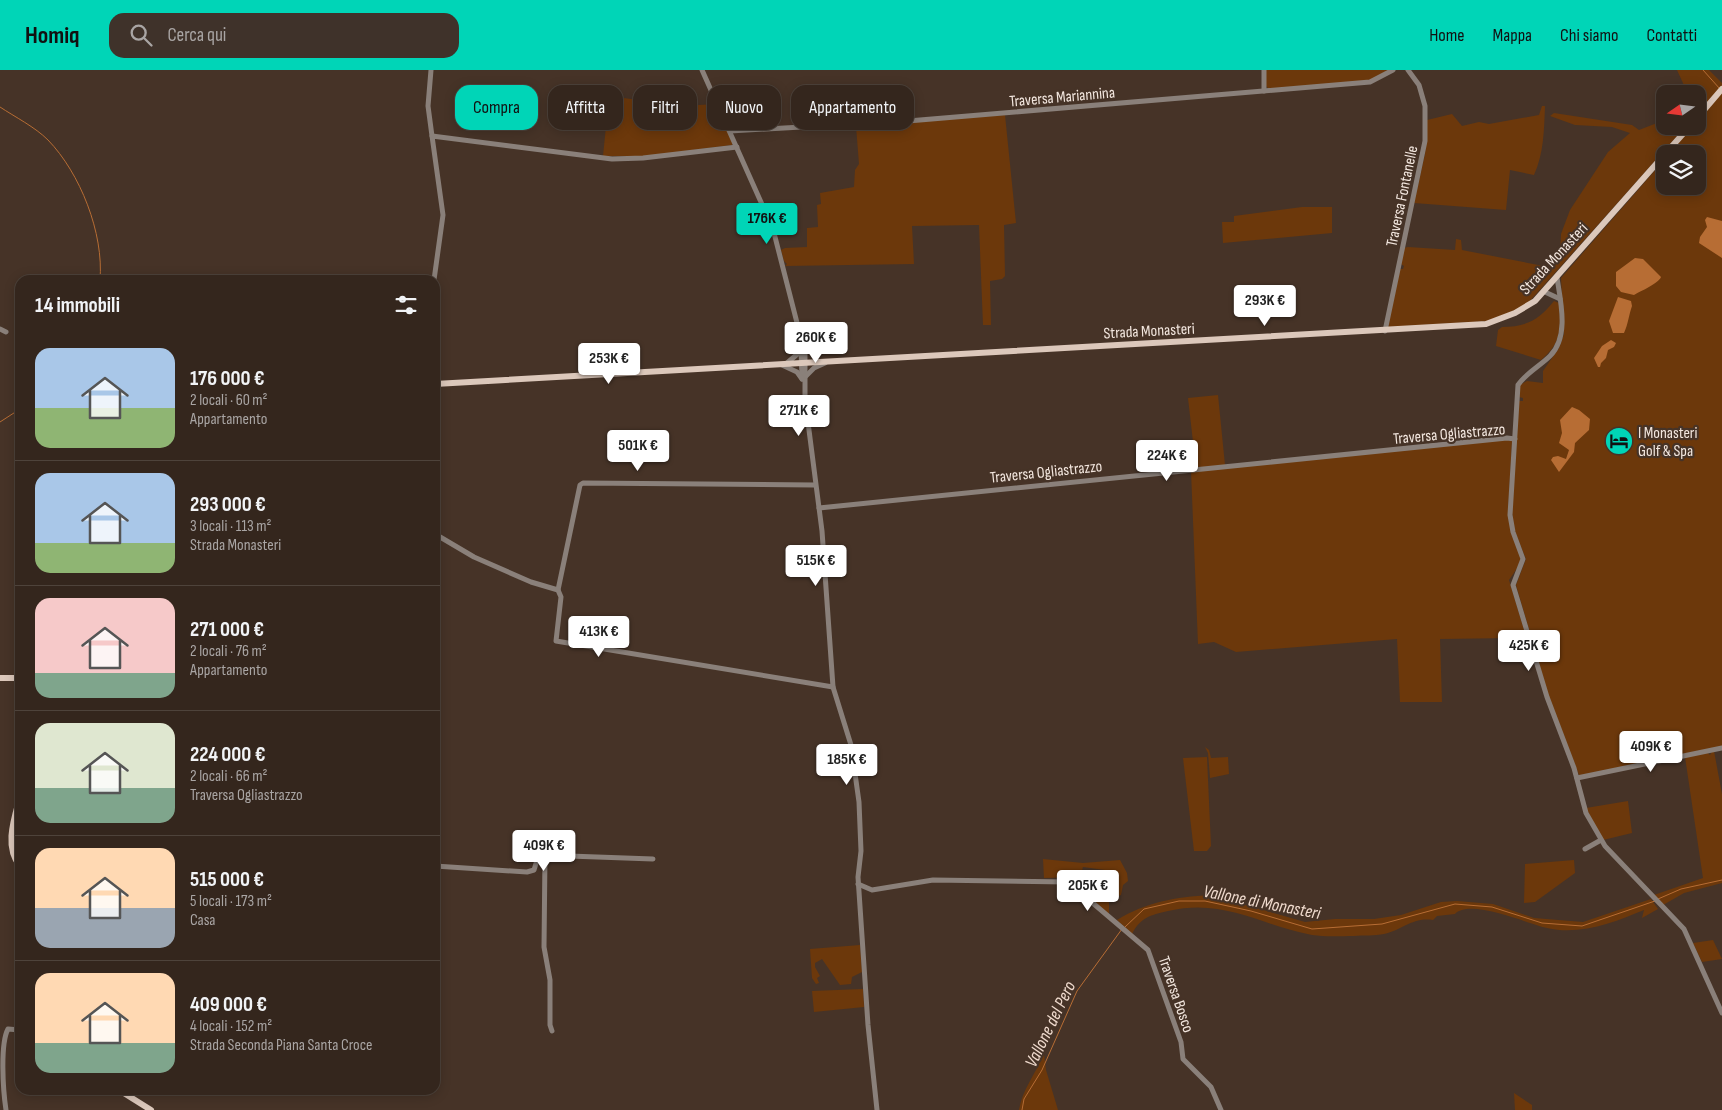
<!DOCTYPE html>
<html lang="it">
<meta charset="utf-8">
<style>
body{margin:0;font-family:"Sofia Sans Condensed",sans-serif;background:#3f322a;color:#f1f3f6;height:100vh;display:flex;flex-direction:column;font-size:19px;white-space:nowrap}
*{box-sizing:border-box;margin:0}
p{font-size:16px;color:#a9a5a4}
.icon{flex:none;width:28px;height:28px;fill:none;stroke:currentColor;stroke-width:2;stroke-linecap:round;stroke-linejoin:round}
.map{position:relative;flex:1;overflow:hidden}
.drawer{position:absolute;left:15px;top:205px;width:425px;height:820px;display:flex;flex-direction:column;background:#34261d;border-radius:15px;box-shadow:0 2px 12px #0003,0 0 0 1px #4e433b}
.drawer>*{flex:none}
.top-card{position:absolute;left:455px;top:15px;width:475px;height:45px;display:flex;gap:10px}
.needle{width:32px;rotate:256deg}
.buttons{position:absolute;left:1656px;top:15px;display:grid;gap:10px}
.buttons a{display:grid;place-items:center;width:50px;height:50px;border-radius:10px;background:#34261d;box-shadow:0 2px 12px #0003,0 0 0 1px #4e433b;font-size:25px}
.price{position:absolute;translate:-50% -42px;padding:0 11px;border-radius:5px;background:#fff;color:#222;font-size:16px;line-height:32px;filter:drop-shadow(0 1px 2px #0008)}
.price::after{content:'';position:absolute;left:50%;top:30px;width:15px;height:11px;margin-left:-8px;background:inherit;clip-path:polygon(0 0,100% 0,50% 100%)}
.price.current{background:#00d5b7;color:#111}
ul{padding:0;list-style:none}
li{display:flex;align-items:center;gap:15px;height:125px;padding:0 20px}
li+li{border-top:1px solid #4e433b}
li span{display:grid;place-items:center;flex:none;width:140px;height:100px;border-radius:15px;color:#555}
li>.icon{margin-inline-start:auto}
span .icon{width:60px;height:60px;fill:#fffc;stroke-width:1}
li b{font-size:21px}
h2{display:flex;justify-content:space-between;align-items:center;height:60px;padding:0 20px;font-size:21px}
.tag{padding:0 18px;border-radius:15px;background:#34261d;box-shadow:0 2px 12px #0003,0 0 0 1px #4e433b;font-size:18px;line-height:45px}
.tag.current{background:#00d5b7;color:#111}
header{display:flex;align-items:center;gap:30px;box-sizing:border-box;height:70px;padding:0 25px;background:#00d5b7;color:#111}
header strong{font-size:24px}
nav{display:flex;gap:28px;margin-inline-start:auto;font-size:18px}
.search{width:350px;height:45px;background:#3f322a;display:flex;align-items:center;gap:12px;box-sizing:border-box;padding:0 18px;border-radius:15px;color:#a9a5a4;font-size:19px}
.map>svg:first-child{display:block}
</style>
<header>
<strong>Homiq</strong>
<div class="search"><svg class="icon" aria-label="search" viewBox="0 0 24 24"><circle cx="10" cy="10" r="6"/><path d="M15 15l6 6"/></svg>Cerca qui</div>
<nav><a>Home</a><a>Mappa</a><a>Chi siamo</a><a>Contatti</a></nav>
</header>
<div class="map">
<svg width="1722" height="1040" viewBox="0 0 1722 1040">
<rect width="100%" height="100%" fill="#463327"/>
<!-- green -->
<g fill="#6c380b">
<path d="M1265 0H1390L1374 10 1269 19 1266 16Z"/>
<path d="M1677 0H1709L1722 13V676L1581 705H1579L1548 624 1516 515 1526 489 1515 462 1512 443 1519 331H1523V328L1519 327 1520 315 1527 311 1543 313V301L1559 278 1564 264 1561 208 1665 89V116H1698V84H1669L1693 56H1698V51L1721 24 1698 43V24H1688Z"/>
<path d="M609 26 682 36 716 34 733 72 732 75 646 86H603Z"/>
<path d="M1542 36H1545C1544 60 1544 83 1534 105L1510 100 1506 140 1414 133 1425 84 1427 50 1452 44 1462 56 1479 52 1489 54 1539 45Z"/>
<path d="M1554 43 1632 55 1639 60 1657 53H1665V56H1686L1529 232 1514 241 1490 251 1388 257 1400 199H1403L1404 196 1401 194 1404 178 1408 177 1455 180 1456 169 1461 170 1462 180 1554 198 1560 184 1561 164 1570 140 1608 82 1630 63 1612 57 1575 55 1550 46Z"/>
<path d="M1005 45 1016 153 1004 155 1005 206 1002 209 990 211 991 255H983L979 155 912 156 914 194 785 196 787 194 784 191 781 180 785 178 807 177V158L818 157 817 135 821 134 820 123 854 117 855 100 859 94 856 56Z"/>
<path d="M1302 137H1332V163L1223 173 1222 152H1234V146Z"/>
<path d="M1554 231 1559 233C1561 259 1562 272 1541 290L1496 276 1498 260 1502 257C1526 257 1539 250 1554 231Z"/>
<path d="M1218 325 1225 395 1196 398 1188 328Z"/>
<path d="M1506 369 1512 371 1508 442 1521 486 1520 494 1509 510 1526 566 1512 568 1440 569 1442 632H1400L1397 569 1236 582 1214 572 1198 574 1191 401Z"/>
<path d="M1205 677 1209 680 1211 688 1228 687 1229 704 1210 708 1208 683Z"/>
<path d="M1712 681H1714L1722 724V813L1684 823 1663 835 1654 825 1703 808 1685 687 1707 682 1710 685Z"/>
<path d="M1207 687 1211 776 1207 781H1194L1183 688Z"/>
<path d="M1628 731 1632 763 1603 770 1586 738Z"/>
<path d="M1043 789 1083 793 1120 790 1127 803 1128 811 1123 815 1121 825 1109 830V844L1086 824 1115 826 1116 805 1112 804V801L1083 797 1080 807 1044 808Z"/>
<path d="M1574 790 1575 803 1535 832 1524 833 1525 794Z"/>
<path d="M1210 825 1305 852 1335 849H1374L1401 845 1441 832 1457 831 1493 834 1534 848 1583 852 1651 829 1658 839 1642 848 1644 840C1615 852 1580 866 1547 858 1528 854 1470 828 1455 844L1437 846 1433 850C1412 847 1403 860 1384 864 1375 866 1363 865 1354 866 1341 866 1325 867 1312 865 1259 855 1225 828 1168 841 1150 845 1140 848 1132 864L1117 850C1146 832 1176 827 1210 825Z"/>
<path d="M1713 870 1722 889 1702 892 1693 873Z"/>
<path d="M860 875 862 902 852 907 851 914 840 915 822 889 815 893V897L820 906 817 908 819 913 816 914 812 908 810 879Z"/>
<path d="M863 919 864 937 814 942 812 921Z"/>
<path d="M1044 984 1046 1000 1058 1040H1019C1022 1020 1036 1003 1044 984Z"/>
<path d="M1514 1023 1532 1035V1040H1515Z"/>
</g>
<!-- water -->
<g fill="#b76d34">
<path d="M1707 147 1722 151V188L1699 173 1700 167 1707 157 1705 150Z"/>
<path d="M1635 188 1643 189 1661 207C1659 213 1641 221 1634 225L1621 222 1616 216V202Z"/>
<path d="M1618 227 1631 231 1632 236C1629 244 1628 255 1624 263H1613L1609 251Z"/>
<path d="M1611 270 1616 273 1614 277 1608 280 1606 288 1601 293 1600 297H1598L1594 288 1602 276Z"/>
<path d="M1572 337 1579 340 1590 349 1589 360 1575 373 1574 382 1559 402 1551 390 1553 387 1558 386 1566 389 1569 380 1559 373 1562 363 1560 350Z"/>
</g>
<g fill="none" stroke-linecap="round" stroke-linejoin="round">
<!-- stream -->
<g stroke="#b76d34" stroke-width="1">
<path d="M1703 0 1720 19"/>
<path d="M0 37C15 47 35 57 48 70 80 103 104 163 100 210"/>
<path d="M0 352 20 339"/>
<path d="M1658 829 1681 819 1722 810"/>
<path d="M1125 857 1144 839 1179 831H1205L1251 841 1312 859 1382 854 1455 834 1492 837 1542 853 1582 856 1655 831"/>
<path d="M1022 1040 1024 1029 1042 1000 1077 921 1122 859"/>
</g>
<!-- minor -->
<g stroke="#8a807a" stroke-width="5">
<path d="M431 0 428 36 432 66"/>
<path d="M702 0 773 159 805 284V329L822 461 833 617 851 675 859 732 861 781 858 807 868 955 877 1040"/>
<path d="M1264 0V21"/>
<path d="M730 61 908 51 1370 12 1393 0"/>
<path d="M1557 208C1561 233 1569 267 1550 286 1540 296 1526 303 1518 315L1510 445 1513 462 1523 489 1513 515 1547 627 1574 698 1586 743 1605 776 1684 859 1722 943"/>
<path d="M366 210V207"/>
<path d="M434 210 443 145 432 66 612 89 643 88 737 77"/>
<path d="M1545 222 1560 229"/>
<path d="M0 259 6 262"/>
<path d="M1385 261 1425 71V36L1419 15 1408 0"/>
<path d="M801 278 802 309"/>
<path d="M787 293 801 281"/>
<path d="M782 295 797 302 802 309"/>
<path d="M806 306 814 298 825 293"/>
<path d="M819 438 1507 368 1515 369"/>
<path d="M435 464 474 487 531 512 558 520 561 527 556 571 833 617"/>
<path d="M558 520 580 415 583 413 815 415"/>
<path d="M1577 708 1722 678"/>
<path d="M1585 779 1601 770"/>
<path d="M545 785 544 877 550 910V955L552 961"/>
<path d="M435 796 527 802 534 800 538 787 541 785 653 789"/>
<path d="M858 814 872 820 933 810 1068 812 1148 880 1181 972 1183 989 1211 1017 1221 1040"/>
<path d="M6 1040C3 1020 0 974 8 959L20 960"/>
</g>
<!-- major -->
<g stroke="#dcc8bb" stroke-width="6">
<path d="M1698 47 1722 19"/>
<path d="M1665 84 1690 56"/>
<path d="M435 314 1486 254 1515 243 1535 231 1665 84"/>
<path d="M0 608H18"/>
<path d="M20 727C14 749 4 777 20 796"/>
<path d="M119 1020 151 1040"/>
</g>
</g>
<!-- icons -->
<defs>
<symbol id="hotel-disc" viewBox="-11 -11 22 22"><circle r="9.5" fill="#00d5b7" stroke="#463327"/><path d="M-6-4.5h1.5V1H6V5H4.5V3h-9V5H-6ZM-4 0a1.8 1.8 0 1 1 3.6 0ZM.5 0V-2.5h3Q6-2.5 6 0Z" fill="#111"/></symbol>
</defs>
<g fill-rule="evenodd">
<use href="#hotel-disc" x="1603" y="355" width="32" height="32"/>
</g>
<g text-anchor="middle" stroke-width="4.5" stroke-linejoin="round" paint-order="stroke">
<!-- street labels -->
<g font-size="16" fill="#f3e7df" stroke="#463327">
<text transform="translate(1062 26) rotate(-5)" y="6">Traversa Mariannina</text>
<text transform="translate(1401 126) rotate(-78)" y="6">Traversa Fontanelle</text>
<text transform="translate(1553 188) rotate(-47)" y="6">Strada Monasteri</text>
<text transform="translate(1149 260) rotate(-3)" y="6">Strada Monasteri</text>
<text transform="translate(1449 363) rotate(-5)" y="6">Traversa Ogliastrazzo</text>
<text transform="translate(1046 401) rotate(-6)" y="6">Traversa Ogliastrazzo</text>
<text transform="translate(1177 924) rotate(71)" y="6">Traversa Bosco</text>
</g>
<!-- poi labels -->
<g font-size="16" fill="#f3e7df" stroke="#463327" text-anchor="start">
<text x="1638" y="368">I Monasteri<tspan x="1638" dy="18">Golf &amp; Spa</tspan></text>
</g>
<!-- water labels -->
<g font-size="18" font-style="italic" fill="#f0dbce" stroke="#463327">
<text transform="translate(1262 832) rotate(11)" y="6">Vallone di Monasteri</text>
<text transform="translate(1050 954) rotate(-64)" y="6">Vallone del Pero</text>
</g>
</g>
</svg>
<div class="buttons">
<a><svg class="needle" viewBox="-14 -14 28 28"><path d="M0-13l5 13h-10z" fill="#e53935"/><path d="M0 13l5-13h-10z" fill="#a9a5a4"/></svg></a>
<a><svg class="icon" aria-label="layers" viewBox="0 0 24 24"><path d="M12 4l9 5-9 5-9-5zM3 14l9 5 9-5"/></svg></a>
</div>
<b class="price current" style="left:767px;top:175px">176K €</b>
<b class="price" style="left:1265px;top:257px">293K €</b>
<b class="price" style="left:816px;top:294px">260K €</b>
<b class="price" style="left:609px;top:315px">253K €</b>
<b class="price" style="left:799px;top:367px">271K €</b>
<b class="price" style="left:638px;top:402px">501K €</b>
<b class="price" style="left:1167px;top:412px">224K €</b>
<b class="price" style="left:816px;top:517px">515K €</b>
<b class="price" style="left:599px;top:588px">413K €</b>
<b class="price" style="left:1529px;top:602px">425K €</b>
<b class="price" style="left:1651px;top:703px">409K €</b>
<b class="price" style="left:847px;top:716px">185K €</b>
<b class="price" style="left:544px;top:802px">409K €</b>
<b class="price" style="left:1088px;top:842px">205K €</b>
<div class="top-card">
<a class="tag current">Compra</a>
<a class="tag">Affitta</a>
<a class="tag">Filtri</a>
<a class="tag">Nuovo</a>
<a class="tag">Appartamento</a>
</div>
<section class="drawer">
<h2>14 immobili<svg class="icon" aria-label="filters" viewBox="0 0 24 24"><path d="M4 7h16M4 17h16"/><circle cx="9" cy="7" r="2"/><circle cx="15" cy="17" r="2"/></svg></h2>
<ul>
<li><span style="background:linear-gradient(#a9c7e8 60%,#8fb573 0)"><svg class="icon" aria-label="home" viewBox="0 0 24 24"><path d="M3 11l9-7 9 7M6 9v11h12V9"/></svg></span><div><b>176 000 €</b><p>2 locali · 60 m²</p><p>Appartamento</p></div></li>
<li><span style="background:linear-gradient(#a9c7e8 70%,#8fb573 0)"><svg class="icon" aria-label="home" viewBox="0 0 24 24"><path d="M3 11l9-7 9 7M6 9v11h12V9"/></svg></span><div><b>293 000 €</b><p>3 locali · 113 m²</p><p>Strada Monasteri</p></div></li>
<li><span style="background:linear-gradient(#f6c9c9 75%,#7fa58c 0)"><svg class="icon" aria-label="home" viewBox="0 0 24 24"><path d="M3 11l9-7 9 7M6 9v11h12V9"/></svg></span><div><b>271 000 €</b><p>2 locali · 76 m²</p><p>Appartamento</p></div></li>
<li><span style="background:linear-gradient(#dfe7d0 65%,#7fa58c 0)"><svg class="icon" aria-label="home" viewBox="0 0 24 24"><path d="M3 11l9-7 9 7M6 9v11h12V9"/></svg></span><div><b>224 000 €</b><p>2 locali · 66 m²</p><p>Traversa Ogliastrazzo</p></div></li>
<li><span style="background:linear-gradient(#ffd9b3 60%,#9aa5b1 0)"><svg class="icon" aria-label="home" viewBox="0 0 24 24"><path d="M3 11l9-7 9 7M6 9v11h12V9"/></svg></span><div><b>515 000 €</b><p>5 locali · 173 m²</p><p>Casa</p></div></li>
<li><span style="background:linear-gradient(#ffd9b3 70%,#7fa58c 0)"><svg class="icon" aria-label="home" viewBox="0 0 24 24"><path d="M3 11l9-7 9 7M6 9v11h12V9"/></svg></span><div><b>409 000 €</b><p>4 locali · 152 m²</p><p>Strada Seconda Piana Santa Croce</p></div></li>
</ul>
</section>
</div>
